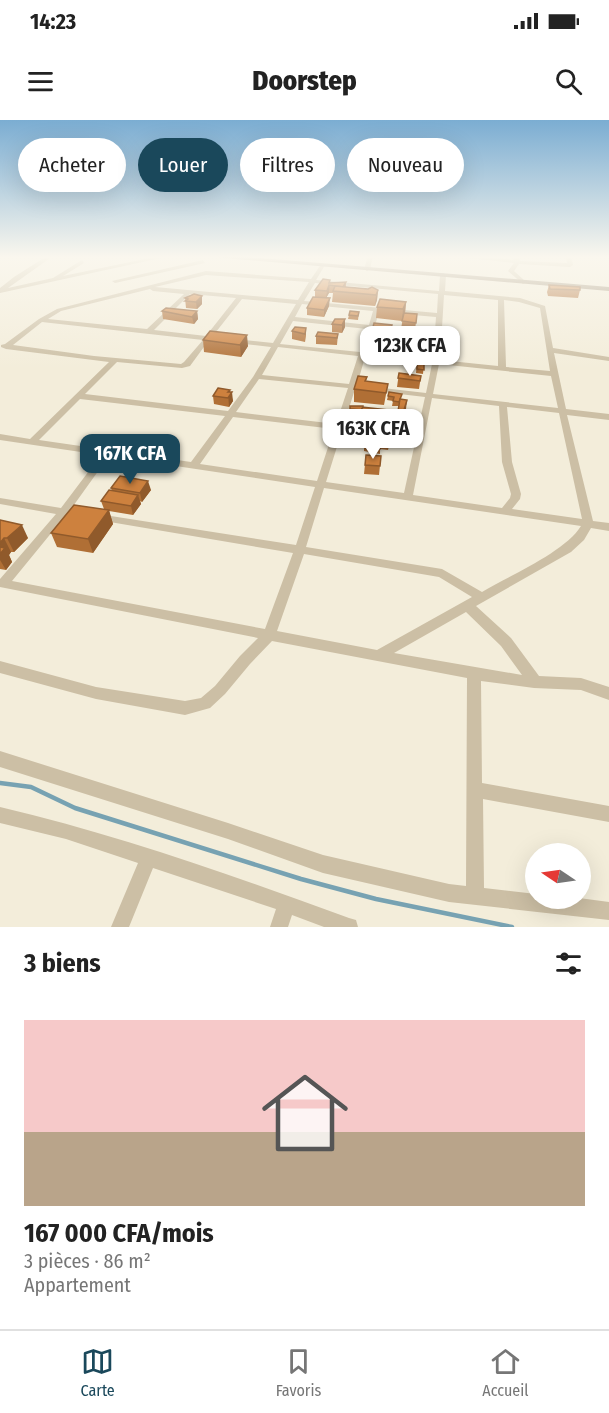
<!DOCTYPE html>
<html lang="fr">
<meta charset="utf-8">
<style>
body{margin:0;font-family:"Fira Sans Condensed",sans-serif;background:#f6f6f6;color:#222;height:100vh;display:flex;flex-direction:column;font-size:22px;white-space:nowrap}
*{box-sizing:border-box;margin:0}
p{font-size:20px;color:#767676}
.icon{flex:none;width:33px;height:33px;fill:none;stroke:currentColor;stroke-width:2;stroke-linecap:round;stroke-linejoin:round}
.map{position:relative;height:807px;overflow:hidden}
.drawer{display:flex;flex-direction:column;background:#fff;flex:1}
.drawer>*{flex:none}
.top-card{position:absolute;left:18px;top:18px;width:573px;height:54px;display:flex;gap:12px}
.needle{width:39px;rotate:283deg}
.tools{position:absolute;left:525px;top:723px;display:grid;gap:12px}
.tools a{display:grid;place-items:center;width:66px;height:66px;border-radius:50%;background:#fff;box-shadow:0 6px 24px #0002;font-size:30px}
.price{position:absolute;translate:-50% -51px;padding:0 14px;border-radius:12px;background:#fff;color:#222;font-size:20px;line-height:39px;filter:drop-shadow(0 2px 3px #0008)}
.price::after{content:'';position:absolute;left:50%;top:36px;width:18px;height:14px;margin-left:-9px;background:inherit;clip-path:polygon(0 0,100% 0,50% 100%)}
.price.selected{background:#1a485b;color:#fff}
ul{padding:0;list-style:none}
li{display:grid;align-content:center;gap:12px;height:318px;padding:0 24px}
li+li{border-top:2px solid #e0e0e0}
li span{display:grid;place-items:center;height:186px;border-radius:0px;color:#555}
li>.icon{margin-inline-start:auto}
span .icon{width:108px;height:108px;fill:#fffc;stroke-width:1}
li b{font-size:26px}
h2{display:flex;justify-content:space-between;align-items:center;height:72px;padding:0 24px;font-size:26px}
.chip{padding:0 21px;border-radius:27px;background:#fff;box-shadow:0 6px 24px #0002;font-size:21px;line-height:54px}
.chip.selected{background:#1a485b;color:#fff}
.status{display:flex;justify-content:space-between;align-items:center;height:42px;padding:0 30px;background:#fff;direction:ltr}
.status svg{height:16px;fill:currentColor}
header{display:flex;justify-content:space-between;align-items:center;height:78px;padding:0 24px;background:#fff;font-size:27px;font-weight:800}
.tab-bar{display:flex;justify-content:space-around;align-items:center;height:84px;border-top:2px solid #e0e0e0;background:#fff;font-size:16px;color:#767676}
.tab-bar a{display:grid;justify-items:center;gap:3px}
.tab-bar .selected{color:#1a485b}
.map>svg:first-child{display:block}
</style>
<div class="status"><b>14:23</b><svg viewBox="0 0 49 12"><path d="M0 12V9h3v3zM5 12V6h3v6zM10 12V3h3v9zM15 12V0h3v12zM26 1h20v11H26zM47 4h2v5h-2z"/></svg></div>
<header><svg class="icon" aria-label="menu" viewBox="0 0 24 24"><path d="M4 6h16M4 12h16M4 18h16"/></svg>Doorstep<svg class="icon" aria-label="search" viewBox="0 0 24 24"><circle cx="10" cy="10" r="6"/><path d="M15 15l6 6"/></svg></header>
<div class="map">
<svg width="609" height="807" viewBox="0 0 609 807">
<rect width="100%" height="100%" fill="#f3edda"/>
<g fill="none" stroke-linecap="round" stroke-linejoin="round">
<!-- stream -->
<path stroke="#77a2b2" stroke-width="4.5" d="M0 663 31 667 75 688 301 759 376 779 512 807"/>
<!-- street -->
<g fill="#ccbfa5" fill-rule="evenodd">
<path d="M47 136H53L8 168 53 158 82 140 84 143 63 156 159 136H170L0 173V168L14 157Z"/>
<path d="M368 136H373L370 149 367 151 364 149Z"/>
<path d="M451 136H474L514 140 513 136H518L520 141 567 143 566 136H571L573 145 570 147 519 144 514 151 525 161V163L523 164 508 151 514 143Z"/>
<path d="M203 140 205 143 115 163 112 161Z"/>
<path d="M322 143 325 145 316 160 439 171 440 155 443 153 446 155 445 171 520 178 545 186 553 228 609 237V241L554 233 566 289 609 294V300L567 295 593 401 609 403V411L591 408 584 420 571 432 476 486 511 518 539 556 581 558 609 567V580L581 570 534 568 481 561 482 663 609 686V702L483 679 484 768 536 774V778H579L609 782V800L449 782 323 753 228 719 0 647V631L228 703 323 735 449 764 466 766 467 558 272 521 250 544 225 574 210 588 185 595 96 579 0 553V541L96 567 185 581 201 578 215 566 240 536 258 518 0 467V459L56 394 0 384V378L61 388 101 335 0 320V314L30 319 109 242 6 229 1 227V225L5 224 39 199 57 189 206 151 311 159ZM206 155 309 162 298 180 155 167ZM315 163 438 174 437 193 304 181ZM150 169 153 171 184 174 147 209 48 199 61 191ZM190 174 236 178 206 216 154 210ZM444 175 498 180V246L440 240ZM242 179 296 184 273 223 235 219 232 221 235 223 271 227 253 257 228 291 85 274 117 242 182 248 190 246 209 220H218V218L212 217ZM504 180 519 182 540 188 550 251 506 247ZM302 184 373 191 369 205 295 197ZM379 192 436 197 433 239 367 232ZM293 201 367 209 360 232 280 224ZM42 202 203 220 184 242 181 244 94 236 13 225ZM278 227 358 236 349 264 262 255ZM365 237 432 244 426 273 374 267 370 269 374 271 425 277 404 373 326 362 355 269 360 267 357 265ZM439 244 551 256 558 288 433 274ZM259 259 348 268 336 304 236 292ZM432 278 499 286 502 342 511 374 510 378 502 388 413 375ZM80 279 225 296 191 342 39 320ZM507 287 559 293 582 399 512 389 520 379 521 374 512 342ZM233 297 334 309 317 361 200 344ZM109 336 315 367 296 425 98 394 93 397 98 400 293 433 265 509 12 461 66 395 84 396 85 394 84 392 71 389ZM324 368 581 406C565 432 509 456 482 472L442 449 306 427ZM304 434 439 457 472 477 377 530 277 511ZM466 492 501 526 522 555 394 533Z"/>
<path d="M0 687C119 715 234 756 349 798L356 800 358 807H324L292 795 288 807H270L276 789 153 748 129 807H111L138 743 66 719 0 703Z"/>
</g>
<!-- secondary -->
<path fill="#9f8f76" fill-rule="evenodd" d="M201 136H236L609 167V171Z"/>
</g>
<!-- wall -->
<g fill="#b06f35" fill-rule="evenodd">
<path d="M330 160V163L346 162V167L378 170 377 180 375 186 332 182 333 173H329L326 178 315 177V170Z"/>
<path d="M549 165 580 170 578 178 548 176 547 172Z"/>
<path d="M185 178 202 184 197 189 186 188Z"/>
<path d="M406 182 405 193 417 194 415 210 401 209 403 197 402 201 376 198 377 187Z"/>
<path d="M329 186 324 197 307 195V188Z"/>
<path d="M162 191H197L198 199 194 204 163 199Z"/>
<path d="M359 192 358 200 348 199 349 195Z"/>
<path d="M345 199V207L342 213 332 212V204Z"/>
<path d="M392 205 390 217H386L385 222 373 220V207Z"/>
<path d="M306 208V216L305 222 292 219V211Z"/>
<path d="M210 211 248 226 241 237 204 232 203 220Z"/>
<path d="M338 214 337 225 316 224V216Z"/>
<path d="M417 243H424L423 254 416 253Z"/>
<path d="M399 253 421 256 419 269 397 267Z"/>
<path d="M367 257 366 262 388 264 384 285 354 282V269Z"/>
<path d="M230 272 233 281 229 287 214 284 213 276Z"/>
<path d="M389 272 401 280 406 289 404 295 413 293 409 317 400 316 402 302 399 312 391 311 396 312 393 326H389L388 330 380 329V334L364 331V326L350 324 351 315 355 302H358L359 294H349L350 286 398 291V286H392L393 281 387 280ZM375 306H376L373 324H372Z"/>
<path d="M366 335 381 336 379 355 364 354Z"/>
<path d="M111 368 151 370 142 382 140 381 141 384 133 395 109 391 113 404 93 433 57 427 51 413 104 389 101 381 112 371Z"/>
<path d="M0 400 28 418 14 432H11L9 435 12 442 6 450 0 449Z"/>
</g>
<!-- shaded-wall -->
<g fill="#905a2b">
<path d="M330 160 329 173 326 178 327 171Z"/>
<path d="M378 170 377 180 375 186 376 175Z"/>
<path d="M202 176V184L197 189 196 182Z"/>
<path d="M330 178 329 186 324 197V190Z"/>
<path d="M406 182 405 193 402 201 403 189Z"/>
<path d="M197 191 198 199 194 204 192 197Z"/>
<path d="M345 199V207L342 213V205Z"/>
<path d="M247 215 248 226 241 237 240 225Z"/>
<path d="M230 270V276L232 272 233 281 229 287 228 272Z"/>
<path d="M407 280 406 289 399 312 400 303Z"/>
<path d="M148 361 151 370 142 382 140 373Z"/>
<path d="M138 375 141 384 133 395 131 386Z"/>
<path d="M109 390 113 404 93 433 88 419Z"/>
<path d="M22 405 28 418 14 432 7 418Z"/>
<path d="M4 418 11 432 9 435 12 442 6 450 0 440V423Z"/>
</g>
<!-- building -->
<g fill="#cd813e" stroke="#905a2b" stroke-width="1.5">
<path d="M323 159 330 160 329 163 346 162 343 167 329 165 327 171 315 170Z"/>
<path d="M549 165 580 167V170L550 169Z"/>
<path d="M335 166 368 169 372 167 378 170 376 175 333 171Z"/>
<path d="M194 174 202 176 196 182 185 181 188 179 185 178Z"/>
<path d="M313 177 330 178 324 190 307 188Z"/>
<path d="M380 179 406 182 403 189 377 187Z"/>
<path d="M166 188 197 191 192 197 162 191Z"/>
<path d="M350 191 359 192 358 196 349 195Z"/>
<path d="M404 193 417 194 416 203 402 201Z"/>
<path d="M335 199H345L342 205 332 204Z"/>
<path d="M374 203 392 205 391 209 373 207Z"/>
<path d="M295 207 306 208 305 214 292 211Z"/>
<path d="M210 211 247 215 240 225 203 220Z"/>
<path d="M318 212 338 214 337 218 316 216Z"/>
<path d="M374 212 386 213 385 218 373 216Z"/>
<path d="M417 243H424V250L417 249Z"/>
<path d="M399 253 421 256 420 261 398 258Z"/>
<path d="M358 256 367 257 365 261 388 264 386 273 354 269Z"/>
<path d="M218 268 230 270 228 272H232L228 278 213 276Z"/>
<path d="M389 272 402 274 399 282 393 281 394 277 388 276Z"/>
<path d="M400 279 407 280 400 303 387 301 386 306H391L390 311 396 312 395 317H390L389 321 374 319 377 297 359 294 362 287 398 291Z"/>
<path d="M350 286H363V287L361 290 350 289Z"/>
<path d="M407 292 413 293 410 308 401 307 403 295H406Z"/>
<path d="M355 302 375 304 372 318 351 315 352 309H357L353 308Z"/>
<path d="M365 323 381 325 380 329 364 327Z"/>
<path d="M366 335 381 336 380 346 365 345Z"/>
<path d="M120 356 148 361 140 373 111 368Z"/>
<path d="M109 370 138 375 131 386 101 381Z"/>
<path d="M74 385 109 390 88 419 51 413Z"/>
<path d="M0 400 22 405 7 418H4L0 423Z"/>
<path d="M0 427 5 428 0 434Z"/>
</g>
<!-- sky -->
<linearGradient id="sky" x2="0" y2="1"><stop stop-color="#7badd2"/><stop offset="0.55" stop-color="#faf7ee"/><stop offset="1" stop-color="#faf7ee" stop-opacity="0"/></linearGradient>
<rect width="609" height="249" fill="url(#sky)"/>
</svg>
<div class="tools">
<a><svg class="needle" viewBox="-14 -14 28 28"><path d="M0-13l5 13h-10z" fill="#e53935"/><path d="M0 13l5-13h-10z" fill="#767676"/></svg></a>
</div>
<b class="price" style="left:410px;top:257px">123K CFA</b>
<b class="price" style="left:373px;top:340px">163K CFA</b>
<b class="price selected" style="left:130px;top:365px">167K CFA</b>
<div class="top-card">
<a class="chip">Acheter</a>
<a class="chip selected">Louer</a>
<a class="chip">Filtres</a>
<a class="chip">Nouveau</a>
</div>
</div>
<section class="drawer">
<h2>3 biens<svg class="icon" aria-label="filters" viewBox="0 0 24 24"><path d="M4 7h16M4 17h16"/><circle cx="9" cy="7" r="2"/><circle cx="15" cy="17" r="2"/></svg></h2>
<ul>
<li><span style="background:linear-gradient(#f6c9c9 60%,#b9a48a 0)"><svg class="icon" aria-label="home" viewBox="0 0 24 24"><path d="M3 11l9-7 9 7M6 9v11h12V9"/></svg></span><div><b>167 000 CFA/mois</b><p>3 pièces · 86 m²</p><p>Appartement</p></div></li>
</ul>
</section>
<nav class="tab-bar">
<a class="selected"><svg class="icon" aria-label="map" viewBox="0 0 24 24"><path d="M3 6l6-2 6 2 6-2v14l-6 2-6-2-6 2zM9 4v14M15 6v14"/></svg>Carte</a>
<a><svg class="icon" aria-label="saved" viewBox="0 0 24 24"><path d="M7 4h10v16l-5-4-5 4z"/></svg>Favoris</a>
<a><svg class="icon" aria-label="home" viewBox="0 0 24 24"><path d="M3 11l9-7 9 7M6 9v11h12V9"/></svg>Accueil</a>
</nav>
